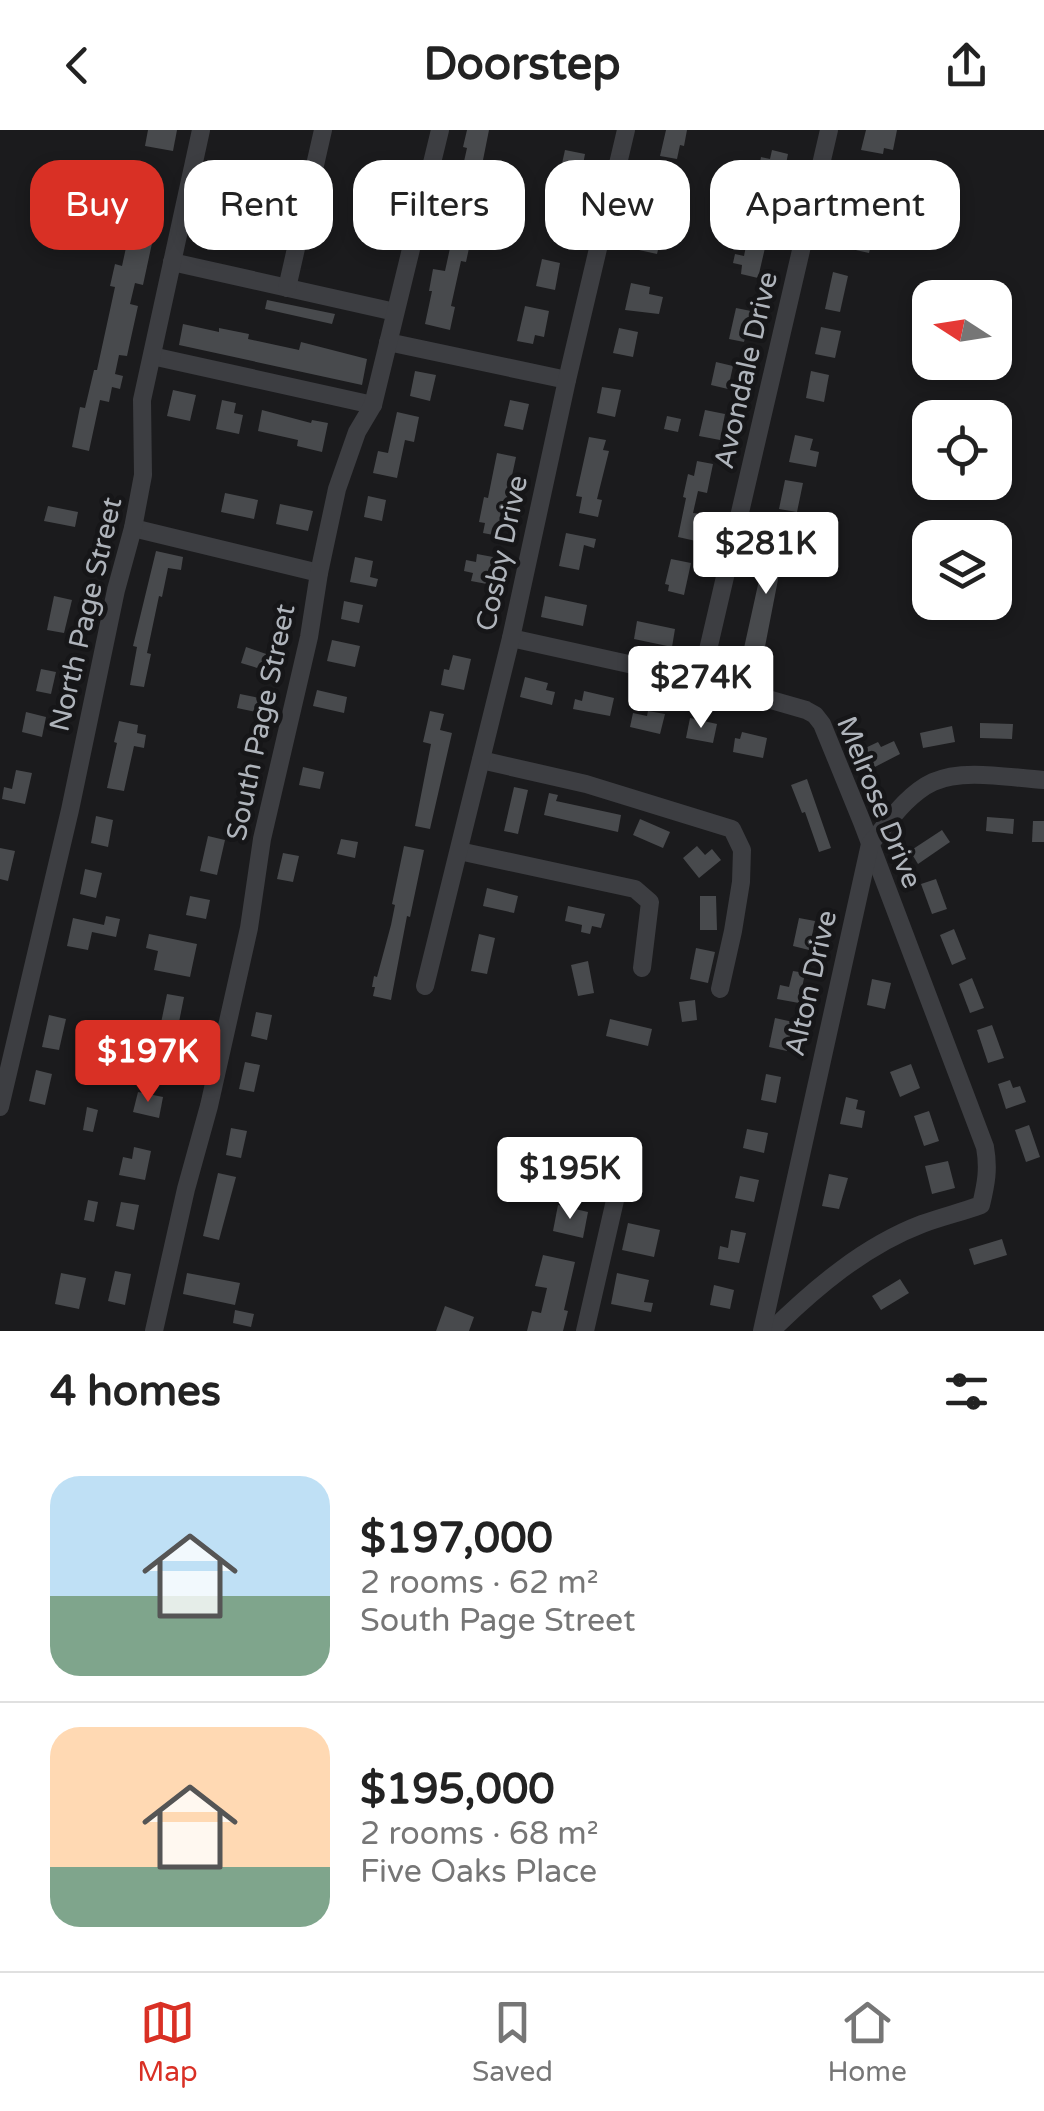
<!DOCTYPE html>
<meta charset="utf-8">
<style>
body{margin:0;font-family:"Varela Round",sans-serif;background:#f6f6f6;color:#222;height:100vh;display:flex;flex-direction:column;font-size:38px;white-space:nowrap}
*{box-sizing:border-box;margin:0}
p{font-size:32px;color:#767676}
.icon{flex:none;width:55px;height:55px;fill:none;stroke:currentColor;stroke-width:2;stroke-linecap:round;stroke-linejoin:round}
.map{position:relative;height:1201px;overflow:hidden}
.side{display:flex;flex-direction:column;background:#fff;flex:1}
.side>*{flex:none}
.guide{position:absolute;left:30px;top:30px;width:985px;height:90px;display:flex;gap:20px}
.needle{width:65px;rotate:282deg}
.fabs{position:absolute;left:912px;top:150px;display:grid;gap:20px}
.fabs a{display:grid;place-items:center;width:100px;height:100px;border-radius:20px;background:#fff;box-shadow:0 5px 15px #0003;font-size:50px}
.price{position:absolute;translate:-50% -85px;padding:0 22px;border-radius:10px;background:#fff;color:#222;font-size:32px;line-height:65px;filter:drop-shadow(0 2px 5px #0008)}
.price::after{content:'';position:absolute;left:50%;top:60px;width:30px;height:22px;margin-left:-15px;background:inherit;clip-path:polygon(0 0,100% 0,50% 100%)}
.price.selected{background:#d93025;color:#fff}
ul{padding:0;list-style:none}
li{display:flex;align-items:center;gap:30px;height:250px;padding:0 50px}
li+li{border-top:2px solid #e0e0e0}
li span{display:grid;place-items:center;flex:none;width:280px;height:200px;border-radius:30px;color:#555}
li>.icon{margin-inline-start:auto}
span .icon{width:120px;height:120px;fill:#fffc;stroke-width:1}
li b{font-size:42px}
h2{display:flex;justify-content:space-between;align-items:center;height:120px;padding:0 50px;font-size:42px}
.pill{padding:0 35px;border-radius:30px;background:#fff;box-shadow:0 5px 15px #0003;font-size:35px;line-height:90px}
.pill.selected{background:#d93025;color:#fff}
header{display:flex;justify-content:space-between;align-items:center;height:130px;padding:0 50px;background:#fff;font-size:45px;font-weight:700}
.tabs{display:flex;justify-content:space-around;align-items:center;height:140px;border-top:2px solid #e0e0e0;background:#fff;font-size:28px;color:#767676}
.tabs a{display:grid;justify-items:center;gap:5px}
.tabs .selected{color:#d93025}
.map>svg:first-child{display:block}
</style>
<header><svg class="icon" aria-label="back" viewBox="0 0 24 24"><path d="M15 5l-7 7 7 7"/></svg>Doorstep<svg class="icon" aria-label="share" viewBox="0 0 24 24"><path d="M12 15V3M7 8l5-5 5 5M5 13v7h14v-7"/></svg></header>
<div class="map">
<svg width="1044" height="1201" viewBox="0 0 1044 1201">
<rect width="100%" height="100%" fill="#1b1b1d"/>
<!-- building -->
<g fill="#484a4d">
<path d="M148 0H177L173 21 145 16Z"/>
<path d="M467 0H489L482 35 493 37 487 61 479 59 468 108 471 109 466 132 461 131 451 176 455 177 450 200 425 194 432 161H429L433 139 445 141 450 118 439 116 442 102 446 103 454 68 465 70 470 48 461 45 467 18 463 17Z"/>
<path d="M666 0H687L684 16 680 15 677 29 660 26Z"/>
<path d="M866 0H897L893 20 884 18 883 24 861 20Z"/>
<path d="M565 20 585 24 580 51 559 47Z"/>
<path d="M772 20 788 24 783 49 758 44 761 27 770 29Z"/>
<path d="M655 45 672 49 666 75 650 72Z"/>
<path d="M364 50 393 56 388 82 358 75Z"/>
<path d="M852 51 875 56 863 109 872 111 869 123 838 116Z"/>
<path d="M134 63 161 68 158 82 150 80 145 102 154 104 143 155 135 153 130 174 138 176 127 226 119 225 115 244 123 246 120 259 112 257 109 272 100 270 89 321 72 317 80 277 85 278 94 240H97L115 157 110 156 115 134 122 136 132 90 129 89Z"/>
<path d="M759 72 775 75 758 148 741 144 742 135 733 133 735 124 744 126 746 116 749 117Z"/>
<path d="M554 80 572 83 567 109 549 106Z"/>
<path d="M644 95 663 99 657 124 639 120Z"/>
<path d="M542 129 560 133 555 160 536 156Z"/>
<path d="M833 142 848 146 840 182 825 179Z"/>
<path d="M631 153 650 157 649 164 663 167 659 184 625 180Z"/>
<path d="M267 170 335 184 332 194 265 179Z"/>
<path d="M525 176 549 181 544 207 535 205 533 214 517 211Z"/>
<path d="M736 178 751 181 744 212 729 209Z"/>
<path d="M183 194 219 202V198L249 204 248 209 299 220 301 212 367 229 362 255 179 215Z"/>
<path d="M821 197 841 201 835 228 815 224Z"/>
<path d="M619 198 638 202 633 227 613 223Z"/>
<path d="M716 232 733 236 728 259 711 255Z"/>
<path d="M415 241 436 245 430 271 410 266Z"/>
<path d="M811 241 829 245 824 272 806 268Z"/>
<path d="M602 257 621 260 615 287 597 283Z"/>
<path d="M173 260 196 265 190 291 167 286Z"/>
<path d="M222 270 236 273 234 283 243 285 239 304 216 299Z"/>
<path d="M510 270 529 274 523 300 504 296Z"/>
<path d="M262 280 311 293 312 290 328 293 322 322 297 316 298 310 258 301Z"/>
<path d="M705 280 725 284 720 310 699 306Z"/>
<path d="M397 282 419 287 414 312 405 310 397 348 373 343 378 321 388 323Z"/>
<path d="M667 286 681 289 678 302 664 299Z"/>
<path d="M795 305 813 309 810 320 819 322 816 337 789 332Z"/>
<path d="M589 307 606 310 603 320 609 321 597 369 602 370 598 387 579 383 582 367 576 366Z"/>
<path d="M497 323 516 327 499 406 483 403 485 393 479 392 484 367 488 368Z"/>
<path d="M697 331 713 334 707 363 698 361 693 383 702 384 696 411 678 407 686 368 683 367 688 344 694 346Z"/>
<path d="M785 350 803 353 797 382 779 379Z"/>
<path d="M225 363 258 370 254 389 221 382Z"/>
<path d="M368 366 386 370 382 391 364 387Z"/>
<path d="M280 374 313 381 308 401 276 394Z"/>
<path d="M48 376 78 382 75 397 44 391Z"/>
<path d="M566 403 596 409 594 418 584 415 579 440 559 436Z"/>
<path d="M769 405 793 410 789 428 783 427 781 434 762 532 742 527Z"/>
<path d="M156 421 183 427 181 440 168 438 162 467 159 466 147 523 151 524 144 557 130 555 137 517 133 516Z"/>
<path d="M477 424 493 427 487 454 471 451 473 443 464 441 466 430 476 432Z"/>
<path d="M355 427 373 431 370 447 378 449 376 457 350 452Z"/>
<path d="M671 429 691 433 684 465 668 461 669 455 665 454Z"/>
<path d="M54 466 72 470 64 503 47 500Z"/>
<path d="M545 466 587 475 583 496 541 487Z"/>
<path d="M344 471 363 475 359 493 341 489Z"/>
<path d="M637 491 675 499 672 517 634 509Z"/>
<path d="M332 510 360 516 355 537 327 531Z"/>
<path d="M246 517 272 526 267 541 241 533Z"/>
<path d="M453 525 471 529 464 560 441 555 444 539 449 540Z"/>
<path d="M41 539 56 542 51 564 36 561Z"/>
<path d="M525 547 548 553 546 560 555 562 552 575 520 567Z"/>
<path d="M317 560 347 567 344 583 313 576Z"/>
<path d="M584 561 614 568 610 586 573 579 575 569 582 571Z"/>
<path d="M240 564 264 569 261 583 237 578Z"/>
<path d="M430 581 444 584 440 600 452 603 430 699 415 696 431 614 423 612Z"/>
<path d="M648 581 665 584 660 604 630 597 633 583 647 586Z"/>
<path d="M26 582 46 587 42 607 22 602Z"/>
<path d="M690 588 717 594 713 613 686 608Z"/>
<path d="M119 591 138 595 137 603 146 605 144 618 134 616 124 661 107 658 117 613 114 612Z"/>
<path d="M980 593 1013 594 1012 609 980 608Z"/>
<path d="M952 596 955 612 923 618 920 603Z"/>
<path d="M742 602 767 608 763 628 733 622 735 608 740 609Z"/>
<path d="M894 611 900 624 871 639 861 620 878 612 881 617Z"/>
<path d="M303 637 324 642 320 659 299 655Z"/>
<path d="M16 640 32 643 25 674 2 669 4 657 12 659Z"/>
<path d="M807 649 831 718 819 722 805 682 802 683 791 655Z"/>
<path d="M514 657 528 660 518 704 504 701Z"/>
<path d="M549 663 558 665 556 671 621 685 618 702 544 685Z"/>
<path d="M96 686 113 690 108 717 91 713Z"/>
<path d="M987 687 1014 689 1013 704 986 701Z"/>
<path d="M640 689 670 702 663 718 633 705Z"/>
<path d="M1033 691H1044V712H1032Z"/>
<path d="M942 700 950 712 918 734 910 721Z"/>
<path d="M208 706 225 710 217 745 200 741Z"/>
<path d="M341 709 358 712 355 728 337 724Z"/>
<path d="M404 716 424 720 410 787 407 786 391 870 373 866 375 857H372L374 846 377 847 391 795 395 775 392 774Z"/>
<path d="M697 716 705 725 712 719 721 730 699 748 683 728Z"/>
<path d="M0 718 15 721 8 751 0 749Z"/>
<path d="M283 723 299 726 293 752 277 749Z"/>
<path d="M85 739 102 743 96 768 80 764Z"/>
<path d="M936 749 947 779 932 784 921 754Z"/>
<path d="M487 758 518 766 514 783 483 776Z"/>
<path d="M190 766 210 770 206 789 186 785Z"/>
<path d="M700 766H716L717 800H700Z"/>
<path d="M568 776 605 784 601 798 592 796 590 804 581 802 582 795 565 791Z"/>
<path d="M106 786 120 789 116 807 92 802 88 820 67 816 73 788 104 795Z"/>
<path d="M799 788 815 791 809 820 793 816Z"/>
<path d="M954 799 966 829 952 835 940 805Z"/>
<path d="M149 804 197 814 190 847 154 840 158 821 146 818Z"/>
<path d="M479 804 495 808 487 844 471 841Z"/>
<path d="M696 818 715 822 708 853 690 849Z"/>
<path d="M588 831 594 863 578 866 571 835Z"/>
<path d="M793 841 805 843 799 873 777 869 780 855 789 857Z"/>
<path d="M972 848 984 878 970 883 959 854Z"/>
<path d="M872 849 891 853 885 879 867 875Z"/>
<path d="M167 864 184 867 178 897 161 893Z"/>
<path d="M695 870 697 890 682 892 679 872Z"/>
<path d="M256 882 272 885 267 910 251 906Z"/>
<path d="M49 885 66 889 59 920 42 917Z"/>
<path d="M775 888 793 892 787 921 769 917Z"/>
<path d="M610 889 652 899 648 916 606 906Z"/>
<path d="M101 890 117 894 114 906 98 903Z"/>
<path d="M992 895 1004 928 988 933 977 900Z"/>
<path d="M245 932 260 935 254 962 239 959Z"/>
<path d="M911 934 920 958 900 967 890 942Z"/>
<path d="M36 940 52 944 45 975 29 971Z"/>
<path d="M766 944 781 947 776 973 761 970Z"/>
<path d="M1010 950 1013 958 1020 956 1026 972 1006 979 998 954Z"/>
<path d="M138 962 163 967 159 988 133 982Z"/>
<path d="M846 967 858 970 856 979 865 981 862 998 840 994Z"/>
<path d="M87 977 98 980 93 1002 83 1000Z"/>
<path d="M929 981 939 1011 924 1016 914 986Z"/>
<path d="M1029 995 1040 1027 1026 1032 1015 1000Z"/>
<path d="M231 998 247 1001 241 1028 226 1025Z"/>
<path d="M747 999 768 1003 764 1023 743 1018Z"/>
<path d="M134 1017 151 1021 145 1050 119 1045 123 1027 132 1029Z"/>
<path d="M948 1031 955 1058 932 1064 925 1036Z"/>
<path d="M218 1043 236 1047 219 1110 203 1106Z"/>
<path d="M829 1044 848 1048 839 1079 822 1076Z"/>
<path d="M740 1046 759 1050 754 1072 735 1068Z"/>
<path d="M88 1070 98 1072 94 1092 84 1090Z"/>
<path d="M121 1072 139 1075 134 1100 116 1096Z"/>
<path d="M558 1075 588 1082 583 1108 553 1101Z"/>
<path d="M628 1093 660 1100 654 1127 622 1120Z"/>
<path d="M731 1100 746 1103 739 1133 718 1129 720 1116 728 1118Z"/>
<path d="M1002 1109 1007 1125 974 1135 969 1119Z"/>
<path d="M543 1125 575 1132 564 1180 568 1181 563 1201H527L532 1181 541 1183 547 1158 535 1156Z"/>
<path d="M115 1141 131 1144 125 1175 108 1171Z"/>
<path d="M61 1143 86 1148 79 1179 55 1174Z"/>
<path d="M187 1143 240 1153 235 1175 183 1164Z"/>
<path d="M617 1143 649 1150 644 1172 653 1173 651 1182 611 1174Z"/>
<path d="M900 1149 909 1163 881 1180 872 1166Z"/>
<path d="M714 1155 734 1160 730 1179 710 1175Z"/>
<path d="M445 1176 474 1187 469 1201H436Z"/>
<path d="M235 1180 254 1184 251 1197 233 1193Z"/>
</g>
<g fill="none" stroke-linecap="round" stroke-linejoin="round">
<!-- minor -->
<g stroke="#3d3e42" stroke-width="18">
<path d="M172 132 395 182"/>
<path d="M287 158 323 0"/>
<path d="M388 212 567 250"/>
<path d="M152 226 373 275"/>
<path d="M133 398 319 443"/>
<path d="M511 508 701 550 806 580 815 585 822 594 862 692 985 1017C989 1039 986 1054 981 1075 962 1082 941 1087 922 1094 864 1116 815 1158 771 1201"/>
<path d="M701 550 829 0"/>
<path d="M481 630 586 654 732 699 742 720 741 752 733 801 720 859"/>
<path d="M459 721 635 759 650 772 642 838"/>
<path d="M425 856 511 508 567 250 626 0"/>
<path d="M0 977 70 680 116 460 133 398 143 345 142 270 201 0"/>
<path d="M154 1201 186 1059 209 976 249 798 262 709 309 507 319 443 337 359 357 302 373 275 440 0"/>
<path d="M585 1201 619 1053"/>
<path d="M762 1201 870 714C888 693 907 664 933 652 963 638 1011 648 1044 650"/>
</g>
</g>
<g text-anchor="middle" stroke-width="9" stroke-linejoin="round" paint-order="stroke">
<!-- street labels -->
<g font-size="28" fill="#afb4bb" stroke="#161618">
<text transform="translate(745 240) rotate(-77)" y="10">Avondale Drive</text>
<text transform="translate(501 423) rotate(-78)" y="10">Cosby Drive</text>
<text transform="translate(85 484) rotate(-77)" y="10">North Page Street</text>
<text transform="translate(260 592) rotate(-78)" y="10">South Page Street</text>
<text transform="translate(880 672) rotate(68)" y="10">Melrose Drive</text>
<text transform="translate(810 853) rotate(-77)" y="10">Alton Drive</text>
</g>
</g>
</svg>
<div class="fabs">
<a><svg class="needle" viewBox="-14 -14 28 28"><path d="M0-13l5 13h-10z" fill="#e53935"/><path d="M0 13l5-13h-10z" fill="#767676"/></svg></a>
<a><svg class="icon" aria-label="locate" viewBox="0 0 24 24"><circle cx="12" cy="12" r="6"/><path d="M12 2v4M12 18v4M2 12h4M18 12h4"/></svg></a>
<a><svg class="icon" aria-label="layers" viewBox="0 0 24 24"><path d="M12 4l9 5-9 5-9-5zM3 14l9 5 9-5"/></svg></a>
</div>
<b class="price" style="left:766px;top:467px">$281K</b>
<b class="price" style="left:701px;top:601px">$274K</b>
<b class="price selected" style="left:148px;top:975px">$197K</b>
<b class="price" style="left:570px;top:1092px">$195K</b>
<div class="guide">
<a class="pill selected">Buy</a>
<a class="pill">Rent</a>
<a class="pill">Filters</a>
<a class="pill">New</a>
<a class="pill">Apartment</a>
</div>
</div>
<section class="side">
<h2>4 homes<svg class="icon" aria-label="filters" viewBox="0 0 24 24"><path d="M4 7h16M4 17h16"/><circle cx="9" cy="7" r="2"/><circle cx="15" cy="17" r="2"/></svg></h2>
<ul>
<li><span style="background:linear-gradient(#bfe0f5 60%,#7fa58c 0)"><svg class="icon" aria-label="home" viewBox="0 0 24 24"><path d="M3 11l9-7 9 7M6 9v11h12V9"/></svg></span><div><b>$197,000</b><p>2 rooms · 62 m²</p><p>South Page Street</p></div></li>
<li><span style="background:linear-gradient(#ffd9b3 70%,#7fa58c 0)"><svg class="icon" aria-label="home" viewBox="0 0 24 24"><path d="M3 11l9-7 9 7M6 9v11h12V9"/></svg></span><div><b>$195,000</b><p>2 rooms · 68 m²</p><p>Five Oaks Place</p></div></li>
</ul>
</section>
<nav class="tabs">
<a class="selected"><svg class="icon" aria-label="map" viewBox="0 0 24 24"><path d="M3 6l6-2 6 2 6-2v14l-6 2-6-2-6 2zM9 4v14M15 6v14"/></svg>Map</a>
<a><svg class="icon" aria-label="saved" viewBox="0 0 24 24"><path d="M7 4h10v16l-5-4-5 4z"/></svg>Saved</a>
<a><svg class="icon" aria-label="home" viewBox="0 0 24 24"><path d="M3 11l9-7 9 7M6 9v11h12V9"/></svg>Home</a>
</nav>
